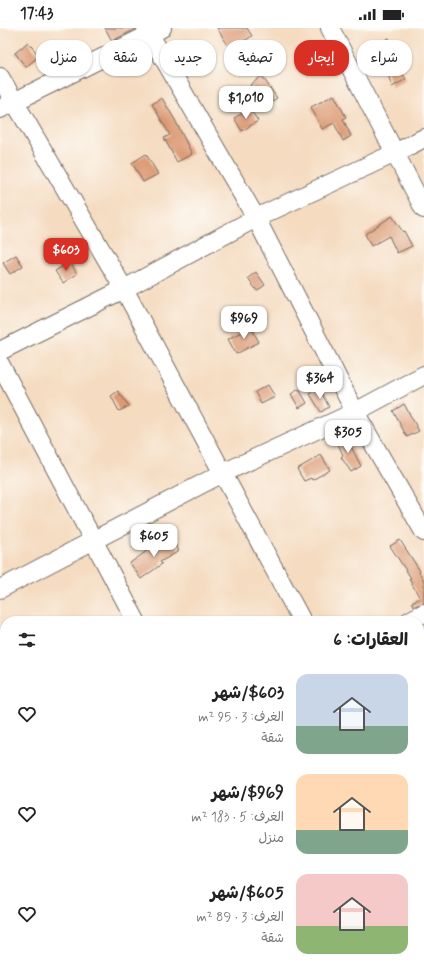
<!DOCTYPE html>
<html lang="ar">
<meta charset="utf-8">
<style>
body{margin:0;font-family:Mynerve,"Playpen Sans Arabic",sans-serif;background:#f2f2f2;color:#222;direction:rtl;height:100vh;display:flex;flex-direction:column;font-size:15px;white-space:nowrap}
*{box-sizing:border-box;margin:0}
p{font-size:13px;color:#767676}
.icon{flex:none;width:22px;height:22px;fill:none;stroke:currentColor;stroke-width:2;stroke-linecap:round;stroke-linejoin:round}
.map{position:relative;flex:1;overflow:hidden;direction:ltr}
.panel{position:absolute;left:0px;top:588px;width:424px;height:356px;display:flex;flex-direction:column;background:#fff;border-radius:16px 16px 0 0;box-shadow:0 1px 3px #0004;direction:rtl}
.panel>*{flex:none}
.banner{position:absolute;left:12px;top:12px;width:400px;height:36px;direction:rtl;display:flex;gap:8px}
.price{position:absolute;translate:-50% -34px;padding:0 9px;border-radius:8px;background:#fff;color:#222;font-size:13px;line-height:26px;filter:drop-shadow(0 1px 2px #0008)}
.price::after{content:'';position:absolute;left:50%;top:24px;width:12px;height:9px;margin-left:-6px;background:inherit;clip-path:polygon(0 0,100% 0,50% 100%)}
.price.current{background:#d93025;color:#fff}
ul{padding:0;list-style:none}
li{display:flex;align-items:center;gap:12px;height:100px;padding:0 16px}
li span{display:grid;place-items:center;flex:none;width:112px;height:80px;border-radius:12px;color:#555}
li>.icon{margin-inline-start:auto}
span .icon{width:48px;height:48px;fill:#fffc;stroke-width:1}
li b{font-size:17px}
h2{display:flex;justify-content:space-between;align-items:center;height:48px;padding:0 16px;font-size:17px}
.pill{padding:0 14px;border-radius:16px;background:#fff;box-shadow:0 1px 3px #0004;font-size:14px;line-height:36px}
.pill.current{background:#d93025;color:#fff}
.status{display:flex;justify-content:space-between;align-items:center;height:28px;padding:0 20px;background:#fff;direction:ltr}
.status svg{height:11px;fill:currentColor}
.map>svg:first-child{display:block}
</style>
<div class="status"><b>17:43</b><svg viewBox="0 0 49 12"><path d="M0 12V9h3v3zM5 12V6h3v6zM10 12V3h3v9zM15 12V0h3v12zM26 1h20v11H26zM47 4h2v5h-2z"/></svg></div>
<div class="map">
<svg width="424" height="944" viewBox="0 0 424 944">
<rect width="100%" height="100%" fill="#fdfcf7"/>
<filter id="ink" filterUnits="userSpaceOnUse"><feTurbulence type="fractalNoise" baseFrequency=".025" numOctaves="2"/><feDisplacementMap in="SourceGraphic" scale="8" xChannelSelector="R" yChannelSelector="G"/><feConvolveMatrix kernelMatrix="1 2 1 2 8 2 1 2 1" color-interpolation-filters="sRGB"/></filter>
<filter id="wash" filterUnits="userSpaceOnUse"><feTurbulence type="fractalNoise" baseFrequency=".012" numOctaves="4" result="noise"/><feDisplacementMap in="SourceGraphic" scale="16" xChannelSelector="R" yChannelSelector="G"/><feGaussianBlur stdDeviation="0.9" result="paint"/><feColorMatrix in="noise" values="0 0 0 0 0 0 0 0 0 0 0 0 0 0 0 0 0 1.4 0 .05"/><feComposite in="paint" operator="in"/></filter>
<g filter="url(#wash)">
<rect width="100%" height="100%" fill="#f5dcc1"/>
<g id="blocks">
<!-- building -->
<g fill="#dc9972">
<path d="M105 0H136V1L112 13Z"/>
<path d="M217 0H247L252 8 231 22Z"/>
<path d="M389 10 400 42 406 51 392 59 381 24 377 16Z"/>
<path d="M28 14 39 28 26 39 15 25Z"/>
<path d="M262 48 277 70 264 79 250 57Z"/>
<path d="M334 67 346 89 343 91 351 108 343 113 334 95 322 101 311 79Z"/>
<path d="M162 70 175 92 192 126 177 134 164 110 170 107 152 76Z"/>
<path d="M250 81 258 93 242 103 234 90Z"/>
<path d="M146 126 158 146 143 154 132 135Z"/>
<path d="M392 188 403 204 404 203 412 218 397 225 389 208 371 218 365 206Z"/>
<path d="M16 227 23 238 10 246 3 235Z"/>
<path d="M70 234 77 246 63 255 55 243Z"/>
<path d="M256 244 265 257 257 263 248 250Z"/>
<path d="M251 299 259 314 236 326 228 311Z"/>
<path d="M268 357 275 369 261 376 255 364Z"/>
<path d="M319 360 329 379 321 384 310 366Z"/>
<path d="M299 361 307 375 299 380 291 366Z"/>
<path d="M118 363 129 378 119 383 111 368Z"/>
<path d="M404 376 419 403 407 409 393 383Z"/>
<path d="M345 407 361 438 351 444 341 429 343 427 336 412Z"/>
<path d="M321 427 330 442 312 452 311 450 304 453 297 441Z"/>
<path d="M171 510 179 523 160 534 162 536 141 551 130 535 151 520Z"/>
<path d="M400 512 420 543 419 544 424 553V575L414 578 412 574 420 570 409 551 411 550 390 518Z"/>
</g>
</g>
</g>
<g filter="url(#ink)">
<use href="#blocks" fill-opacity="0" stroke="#726960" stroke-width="1"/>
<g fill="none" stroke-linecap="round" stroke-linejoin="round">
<defs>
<g id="minor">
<path d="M146 0 256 190 355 384 424 504"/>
<path d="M330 0 424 181"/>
<path d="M0 49 124 261 302 593"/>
<path d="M0 81 162 0"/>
<path d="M0 323 124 261 256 190 395 125 424 110"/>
<path d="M0 336 136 593"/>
<path d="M0 561 223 445 355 384 424 347"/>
<path d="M409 593 424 585"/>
<path d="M0 629 5 639"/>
<path d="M0 797 5 795"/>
<path d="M0 925 5 934"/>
<path d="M127 944 136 939"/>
</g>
</defs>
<!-- minor casing -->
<use href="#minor" stroke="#726960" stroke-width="20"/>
<!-- minor -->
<use href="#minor" stroke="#fff" stroke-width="18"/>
</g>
</g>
</svg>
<b class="price" style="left:246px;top:92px">$1,010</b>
<b class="price current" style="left:66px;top:244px">$603</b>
<b class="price" style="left:244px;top:312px">$969</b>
<b class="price" style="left:320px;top:372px">$364</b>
<b class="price" style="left:348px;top:426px">$305</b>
<b class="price" style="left:154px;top:530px">$605</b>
<div class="banner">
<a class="pill">شراء</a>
<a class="pill current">إيجار</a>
<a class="pill">تصفية</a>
<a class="pill">جديد</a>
<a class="pill">شقة</a>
<a class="pill">منزل</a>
</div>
<section class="panel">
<h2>العقارات: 6<svg class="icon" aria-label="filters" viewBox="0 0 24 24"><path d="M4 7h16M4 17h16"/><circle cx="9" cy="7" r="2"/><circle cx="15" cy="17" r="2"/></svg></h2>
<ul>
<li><span style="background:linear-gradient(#c9d6e8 65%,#7fa58c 0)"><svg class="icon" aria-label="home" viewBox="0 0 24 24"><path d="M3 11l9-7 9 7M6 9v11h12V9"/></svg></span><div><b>$603/شهر</b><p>الغرف: 3 · 95 m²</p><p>شقة</p></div><svg class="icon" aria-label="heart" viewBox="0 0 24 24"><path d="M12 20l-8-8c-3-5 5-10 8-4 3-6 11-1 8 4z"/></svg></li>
<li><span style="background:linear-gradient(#ffd9b3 70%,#7fa58c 0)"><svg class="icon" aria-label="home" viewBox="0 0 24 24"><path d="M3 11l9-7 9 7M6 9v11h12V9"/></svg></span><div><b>$969/شهر</b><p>الغرف: 5 · 183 m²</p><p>منزل</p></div><svg class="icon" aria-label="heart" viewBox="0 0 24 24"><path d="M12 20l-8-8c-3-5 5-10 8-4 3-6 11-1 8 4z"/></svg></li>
<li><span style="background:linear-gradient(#f6c9c9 65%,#8fb573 0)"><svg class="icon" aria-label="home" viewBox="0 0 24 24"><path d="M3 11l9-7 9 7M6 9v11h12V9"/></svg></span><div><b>$605/شهر</b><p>الغرف: 3 · 89 m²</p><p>شقة</p></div><svg class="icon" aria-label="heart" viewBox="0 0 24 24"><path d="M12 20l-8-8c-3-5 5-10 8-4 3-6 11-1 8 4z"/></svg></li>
</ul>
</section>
</div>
